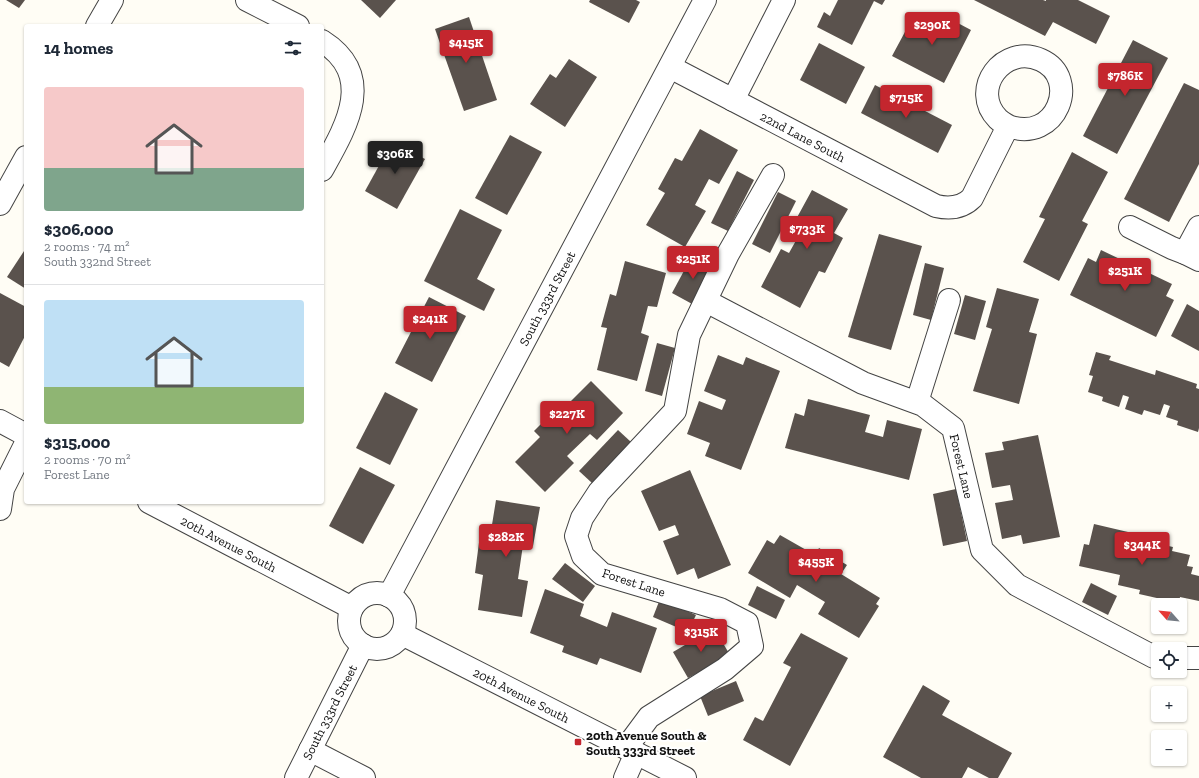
<!DOCTYPE html>
<meta charset="utf-8">
<style>
body{margin:0;font-family:"Zilla Slab",serif;background:#f6f6f7;color:#1f2937;height:100vh;display:flex;flex-direction:column;font-size:15px;white-space:nowrap}
*{box-sizing:border-box;margin:0}
p{font-size:13px;color:#747a83}
.icon{flex:none;width:22px;height:22px;fill:none;stroke:currentColor;stroke-width:2;stroke-linecap:round;stroke-linejoin:round}
.map{position:relative;flex:1;overflow:hidden}
.sheet{position:absolute;left:24px;top:24px;width:300px;height:480px;display:flex;flex-direction:column;background:#fff;border-radius:4px;box-shadow:0 1px 3px #0004}
.sheet>*{flex:none}
.needle{width:26px;rotate:297deg}
.tools{position:absolute;left:1151px;top:598px;display:grid;gap:8px}
.tools a{display:grid;place-items:center;width:36px;height:36px;border-radius:4px;background:#fff;box-shadow:0 1px 3px #0004;font-size:20px}
.price{position:absolute;translate:-50% -34px;padding:0 9px;border-radius:4px;background:#c4262e;color:#fff;font-size:13px;line-height:26px;filter:drop-shadow(0 1px 2px #0008)}
.price::after{content:'';position:absolute;left:50%;top:24px;width:12px;height:9px;margin-left:-6px;background:inherit;clip-path:polygon(0 0,100% 0,50% 100%)}
.price.on{background:#222;color:#fff}
ul{padding:0;list-style:none}
li{display:grid;align-content:center;gap:8px;height:212px;padding:0 20px}
li+li{border-top:1px solid #e0e1e3}
li span{display:grid;place-items:center;height:124px;border-radius:4px;color:#555}
li>.icon{margin-inline-start:auto}
span .icon{width:72px;height:72px;fill:#fffc;stroke-width:1}
li b{font-size:17px}
h2{display:flex;justify-content:space-between;align-items:center;height:48px;padding:0 20px;font-size:17px}
.map>svg:first-child{display:block}
</style>
<div class="map">
<svg width="1199" height="778" viewBox="0 0 1199 778">
<rect width="100%" height="100%" fill="#fffdf5"/>
<!-- building -->
<g fill="#5a524d">
<path d="M6 0H25L19 8Z"/>
<path d="M361 0H396L380 18Z"/>
<path d="M590 0H636L640 2 629 23 589 2Z"/>
<path d="M838 0H885L882 5 874 1 852 45 817 27 824 12 830 16Z"/>
<path d="M974 0H1043L1046 1V0H1078L1110 16 1096 44 1053 22 1045 36Z"/>
<path d="M937 12 971 30 944 83 892 56 913 17 930 26Z"/>
<path d="M469 17 497 100 464 111 435 29Z"/>
<path d="M1133 40 1168 58 1117 154 1083 136Z"/>
<path d="M819 43 865 67 846 104 800 80Z"/>
<path d="M569 59 597 77 565 127 530 104 550 74 556 78Z"/>
<path d="M1184 83 1199 90V164L1169 222 1124 199Z"/>
<path d="M875 85 952 125 938 153 861 113Z"/>
<path d="M700 129 738 150 719 184 709 179 695 205 706 211 685 247 646 225 665 193 658 189 675 158 682 161Z"/>
<path d="M510 135 542 152 507 215 475 198Z"/>
<path d="M392 142 425 159 397 209 365 191Z"/>
<path d="M1072 152 1108 172 1082 221 1088 224 1059 281 1023 262 1045 219 1039 217Z"/>
<path d="M737 171 754 180 728 231 711 223Z"/>
<path d="M812 190 848 209 834 233 843 238 825 273 819 271 800 308 761 287 781 249 789 253 803 228 794 223Z"/>
<path d="M778 192 796 201 770 253 752 244Z"/>
<path d="M460 209 502 230 477 279 495 289 484 311 424 281Z"/>
<path d="M879 234 922 246 891 350 848 337Z"/>
<path d="M26 248V289L7 277Z"/>
<path d="M1101 250 1172 284 1166 296 1174 300 1156 337 1070 295 1088 258 1096 262Z"/>
<path d="M692 256 713 267 694 305 672 293Z"/>
<path d="M625 261 666 273 657 307 648 306 641 333 649 336 637 381 597 370 607 328 601 327 610 294 616 296Z"/>
<path d="M925 263 944 268 931 320 913 315Z"/>
<path d="M997 288 1039 299 1029 332 1037 334 1019 404 973 391 992 329 986 327Z"/>
<path d="M0 293 26 307V334L9 367 0 362Z"/>
<path d="M965 295 986 301 975 340 954 334Z"/>
<path d="M429 297 466 316 432 382 395 363Z"/>
<path d="M1187 304 1199 311V351L1171 336Z"/>
<path d="M657 343 675 348 662 396 645 391Z"/>
<path d="M1096 352 1111 356 1109 360 1155 375 1156 370 1197 384 1196 388 1199 389V428L1198 432 1177 425 1178 421 1166 417 1170 406 1164 404 1160 415 1144 410 1142 415 1125 409 1129 397 1123 395 1119 407 1102 401 1103 397 1088 392 1093 376 1089 375Z"/>
<path d="M718 355 743 365 746 357 780 371 741 470 705 456 710 443 687 434 699 401 722 410 726 400 704 391Z"/>
<path d="M591 381 623 413 597 440 590 434 567 456 574 463 545 492 515 462 540 437 534 431 563 402 566 406Z"/>
<path d="M385 392 418 409 390 465 356 448Z"/>
<path d="M808 399 870 415 865 432 883 437 887 420 922 429 909 480 785 448 795 413 804 416Z"/>
<path d="M618 430 631 442 592 483 579 471Z"/>
<path d="M1038 435 1060 537 1023 544 1021 535 1002 539 995 503 1013 500 1010 485 992 488 985 453 1004 450 1002 442Z"/>
<path d="M360 467 395 485 363 544 329 526Z"/>
<path d="M690 470 731 565 698 579 694 568 677 575 663 541 679 535 675 525 659 531 641 491Z"/>
<path d="M956 489 967 541 943 546 933 494Z"/>
<path d="M496 500 540 507 533 546 523 545 518 579 528 581 522 617 478 610 483 575 475 573 480 535 490 537Z"/>
<path d="M1094 524 1128 532 1124 552 1128 553 1130 544 1148 548 1150 542 1173 547 1172 551 1190 555 1187 566 1193 567 1191 574 1199 576V601L1180 597 1179 603 1139 594 1140 590 1118 585 1120 575 1079 566 1084 544 1089 545Z"/>
<path d="M780 535 815 555 819 548 847 565 841 574 880 598 876 604 879 606 859 638 818 614 825 602 797 585 790 598 748 573 767 540 774 544Z"/>
<path d="M565 563 595 586 583 602 552 579Z"/>
<path d="M1091 583 1117 596 1108 615 1082 602Z"/>
<path d="M757 586 785 600 776 619 748 605Z"/>
<path d="M545 589 584 604 580 616 607 627 612 612 657 628 641 673 600 658 597 665 562 652 564 646 530 633Z"/>
<path d="M660 599 696 615 688 632 653 617Z"/>
<path d="M714 628 730 655 688 678 673 652Z"/>
<path d="M801 633 848 658 790 766 743 740 755 717 763 721 791 667 783 663Z"/>
<path d="M736 681 744 701 708 716 700 696Z"/>
<path d="M923 685 950 701 942 715 1012 753 998 778H989L968 767 962 778H921L883 757Z"/>
</g>
<g fill="none" stroke-linecap="round" stroke-linejoin="round">
<defs>
<g id="minor">
<path d="M247 0 298 26"/>
<path d="M97 26 112 0"/>
<path d="M322 41C377 76 346 127 322 170"/>
<path id="s1" d="M670 67 936 206C949 209 962 208 972 198L1008 126C1005 124 1001 122 998 119 969 90 1003 43 1041 60 1081 78 1057 144 1008 126"/>
<path d="M733 100 784 0"/>
<path d="M0 204 26 157"/>
<path d="M1130 227 1172 248 1185 253"/>
<path d="M1199 227 1185 253 1199 260"/>
<path id="s2" d="M706 301 863 383 923 405 953 428 982 550 1017 585 1154 657H1158"/>
<path d="M917 402 949 300"/>
<path d="M0 421 26 435"/>
<path id="s3" d="M149 502 352 608"/>
<path d="M0 509 3 489 26 443"/>
<circle cx="377" cy="621" r="28"/>
<path id="s4" d="M389 596 705 0"/>
<path id="s5" d="M402 634 685 778"/>
<path d="M1180 658H1199"/>
<path d="M626 748 649 717 725 669 752 646 747 623 720 609 602 574 583 556 576 536 582 518 599 492 675 411 689 335 728 254 773 175"/>
<path d="M310 750 364 778"/>
<path id="s6" d="M296 778 363 645"/>
<path d="M625 778 636 753"/>
</g>
</defs>
<!-- minor casing -->
<use href="#minor" stroke="#444" stroke-width="24"/>
<!-- minor -->
<use href="#minor" stroke="#fff" stroke-width="22"/>
</g>
<!-- markers -->
<rect fill="#c4262e" stroke="#fff" stroke-width="1.5" x="574" y="738" width="8" height="8" rx="2"/>
<g text-anchor="middle" stroke-width="4" stroke-linejoin="round" paint-order="stroke">
<!-- street labels -->
<g font-size="13" fill="#111" stroke="#fff">
<text dy="5" stroke="none"><textPath href="#s1" startOffset="150">22nd Lane South</textPath></text>
<text dy="5" stroke="none"><textPath href="#s4" startOffset="337">South 333rd Street</textPath></text>
<text dy="5" stroke="none"><textPath href="#s2" startOffset="318">Forest Lane</textPath></text>
<text dy="5" stroke="none"><textPath href="#s3" startOffset="90">20th Avenue South</textPath></text>
<text transform="translate(634 582) rotate(18)" y="5">Forest Lane</text>
<text dy="5" stroke="none"><textPath href="#s5" startOffset="134">20th Avenue South</textPath></text>
<text dy="5" stroke="none"><textPath href="#s6" startOffset="74">South 333rd Street</textPath></text>
</g>
<!-- poi labels -->
<g font-size="13" font-weight="bold" fill="#111" stroke="#fff" text-anchor="start">
<text x="586" y="740">20th Avenue South &amp;<tspan x="586" dy="15">South 333rd Street</tspan></text>
</g>
</g>
</svg>
<div class="tools">
<a><svg class="needle" viewBox="-14 -14 28 28"><path d="M0-13l5 13h-10z" fill="#e53935"/><path d="M0 13l5-13h-10z" fill="#747a83"/></svg></a>
<a><svg class="icon" aria-label="locate" viewBox="0 0 24 24"><circle cx="12" cy="12" r="6"/><path d="M12 2v4M12 18v4M2 12h4M18 12h4"/></svg></a>
<a>+</a>
<a>−</a>
</div>
<b class="price" style="left:932px;top:46px">$290K</b>
<b class="price" style="left:466px;top:64px">$415K</b>
<b class="price" style="left:1125px;top:97px">$786K</b>
<b class="price" style="left:906px;top:119px">$715K</b>
<b class="price on" style="left:395px;top:175px">$306K</b>
<b class="price" style="left:807px;top:250px">$733K</b>
<b class="price" style="left:693px;top:280px">$251K</b>
<b class="price" style="left:1125px;top:292px">$251K</b>
<b class="price" style="left:430px;top:340px">$241K</b>
<b class="price" style="left:567px;top:435px">$227K</b>
<b class="price" style="left:506px;top:558px">$282K</b>
<b class="price" style="left:1142px;top:566px">$344K</b>
<b class="price" style="left:816px;top:583px">$455K</b>
<b class="price" style="left:701px;top:653px">$315K</b>
<section class="sheet">
<h2>14 homes<svg class="icon" aria-label="filters" viewBox="0 0 24 24"><path d="M4 7h16M4 17h16"/><circle cx="9" cy="7" r="2"/><circle cx="15" cy="17" r="2"/></svg></h2>
<ul>
<li><span style="background:linear-gradient(#f6c9c9 65%,#7fa58c 0)"><svg class="icon" aria-label="home" viewBox="0 0 24 24"><path d="M3 11l9-7 9 7M6 9v11h12V9"/></svg></span><div><b>$306,000</b><p>2 rooms · 74 m²</p><p>South 332nd Street</p></div></li>
<li><span style="background:linear-gradient(#bfe0f5 70%,#8fb573 0)"><svg class="icon" aria-label="home" viewBox="0 0 24 24"><path d="M3 11l9-7 9 7M6 9v11h12V9"/></svg></span><div><b>$315,000</b><p>2 rooms · 70 m²</p><p>Forest Lane</p></div></li>
</ul>
</section>
</div>
